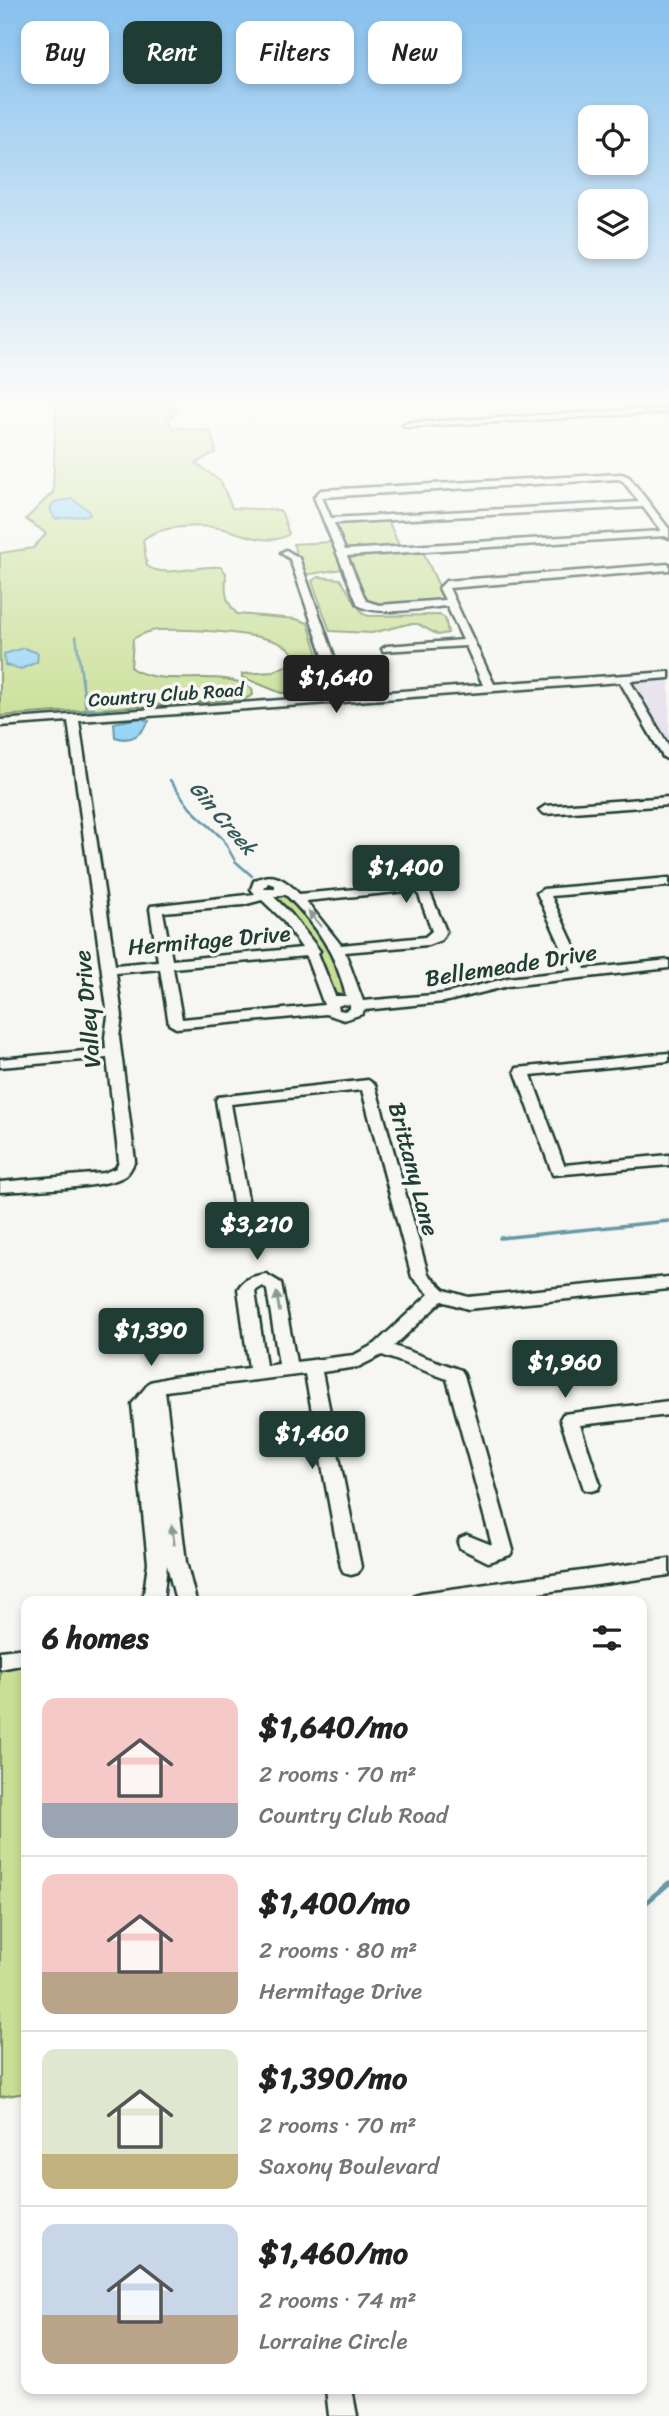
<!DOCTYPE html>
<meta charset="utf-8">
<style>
body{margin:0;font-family:Sriracha,sans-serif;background:#f6f6f6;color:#222;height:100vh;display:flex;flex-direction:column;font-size:26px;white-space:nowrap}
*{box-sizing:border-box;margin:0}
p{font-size:23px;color:#767676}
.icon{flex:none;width:38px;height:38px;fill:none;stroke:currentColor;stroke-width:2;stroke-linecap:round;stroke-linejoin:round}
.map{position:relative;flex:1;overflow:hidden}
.sheet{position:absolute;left:21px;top:1596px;width:626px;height:798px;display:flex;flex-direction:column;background:#fff;border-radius:14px;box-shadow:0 4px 10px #0003}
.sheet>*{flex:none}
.guide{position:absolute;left:21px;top:21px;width:628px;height:63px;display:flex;gap:14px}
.controls{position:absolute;left:578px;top:105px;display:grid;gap:14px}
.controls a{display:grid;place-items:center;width:70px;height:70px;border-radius:14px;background:#fff;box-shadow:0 4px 10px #0003;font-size:35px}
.price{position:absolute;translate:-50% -60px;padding:0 16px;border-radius:7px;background:#1f3d34;color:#fff;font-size:23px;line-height:46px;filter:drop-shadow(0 2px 4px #0008)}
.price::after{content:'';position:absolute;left:50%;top:42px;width:21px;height:16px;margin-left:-10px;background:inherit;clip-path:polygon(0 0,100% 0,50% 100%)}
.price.current{background:#222;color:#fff}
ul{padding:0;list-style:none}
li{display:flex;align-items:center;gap:21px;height:175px;padding:0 21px}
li+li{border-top:2px solid #e0e0e0}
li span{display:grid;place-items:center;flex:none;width:196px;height:140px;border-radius:14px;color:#555}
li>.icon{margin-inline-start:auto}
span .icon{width:84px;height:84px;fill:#fffc;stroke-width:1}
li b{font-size:30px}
h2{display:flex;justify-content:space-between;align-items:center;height:84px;padding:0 21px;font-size:30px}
.chip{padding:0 24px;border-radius:14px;background:#fff;box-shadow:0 4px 10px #0003;font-size:24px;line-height:63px}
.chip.current{background:#1f3d34;color:#fff}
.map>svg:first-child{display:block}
</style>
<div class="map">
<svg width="669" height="2416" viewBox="0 0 669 2416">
<rect width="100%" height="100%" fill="#f6f6f2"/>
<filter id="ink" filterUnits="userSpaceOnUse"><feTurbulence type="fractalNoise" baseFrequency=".0143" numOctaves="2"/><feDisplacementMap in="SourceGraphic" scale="14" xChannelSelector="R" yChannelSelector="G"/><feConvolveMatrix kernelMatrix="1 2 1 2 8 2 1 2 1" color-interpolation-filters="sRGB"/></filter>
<g filter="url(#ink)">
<!-- built -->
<path fill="#e6e1ed" d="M669 679V748L630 682Z"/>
<!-- green -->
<g fill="#c8df95" stroke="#748e64" stroke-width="2">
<path d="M56 403H172L179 409 168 419 172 427 211 431 216 452 196 463 221 482 232 508 279 510 282 513 289 534C271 547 244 534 224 529 204 524 158 525 143 540L147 566C166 579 199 564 221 567L226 573C225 590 224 600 237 614L296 619 308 623 329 690 281 693 242 677V674L273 672 290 664 292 652C277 631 185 629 158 630 149 631 141 634 133 639L131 668C165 690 222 666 252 689L253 695 245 699 0 716V553L33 548 46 534C40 527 32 525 26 519L53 492Z"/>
<path d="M388 520 400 548 352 551 344 549 335 525Z"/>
<path d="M332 542 343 569 305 575 293 544Z"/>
<path d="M418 551 423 552 445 599 441 602 379 606 367 603 348 558 354 555Z"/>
<path d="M318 577 340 579 363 614 369 616 440 615 445 618 448 633 438 635 418 624H408L372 633 330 631 312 581Z"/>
<path d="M278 895H287L308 917 334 952 346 995 333 994C321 952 305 930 275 899Z"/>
<path d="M26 1666V2093L0 2097V1669Z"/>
</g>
<!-- water -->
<g fill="#95d4f6" stroke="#6698a8" stroke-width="2">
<path d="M72 499 88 510 90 515 55 519 50 509 54 502Z"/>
<path d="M24 648 38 653 37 662 21 669 5 665 4 654Z"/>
<path d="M140 718 149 721C141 734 132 743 115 737L114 723Z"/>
</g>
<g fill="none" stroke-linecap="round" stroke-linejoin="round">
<!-- stream-far2 -->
<g stroke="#6698a8" stroke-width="2.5">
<path d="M76 636 86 709 109 710"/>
<path d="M170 780 190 808 223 839 235 861 252 876"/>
</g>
<!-- stream-far1 -->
<path stroke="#6698a8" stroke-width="3.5" d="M500 1238 669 1221"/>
<!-- stream -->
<path stroke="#6698a8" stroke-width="5" d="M642 1906 669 1883"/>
<defs>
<g id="minor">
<path d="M669 408V412L407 427 403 425 407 423Z"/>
<path d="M622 474 629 477 669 529V538L665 536 347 556 366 601 379 605 445 600 439 588 446 581 669 564V570L449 588 494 684 669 672V678L630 681 669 747V760L663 757 620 682 79 721 115 965 158 961 150 909 151 906 255 894 251 889 254 881C273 870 286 880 299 894L426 883 446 931 441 940 428 945 345 952 363 1001 444 994 508 978 572 971 537 893 543 889 669 878V886L551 896 585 969 669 960V968L508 986 444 1002 364 1010 362 1014 344 1020 326 1014 176 1028 169 1024 160 969 116 973 122 1016 119 1037 135 1161C132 1166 130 1172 126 1175 108 1189 27 1190 0 1192V1182L104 1173 116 1168 119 1161 107 1058 0 1067V1059L106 1049 105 1037 108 1016 68 721 0 726V720L337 696 290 559 281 553 286 550 299 558 348 695 483 685 466 646 383 651 382 649 387 646 463 640 447 606C425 608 377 617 358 605L314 497 321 490ZM618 479 623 481 639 502 331 518 322 497ZM643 507 661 531 345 550 334 523ZM268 883 275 885V889H264ZM417 890 432 931 425 937 341 945 306 901ZM285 894C316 924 336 953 346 996H335L318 953 320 951 291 914 274 897ZM262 900 282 919 302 948 172 960 163 912 243 905ZM306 956 324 1005 182 1019 173 968ZM343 1004 350 1005V1009L344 1011 339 1010 338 1006Z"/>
<path d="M669 797V805L545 814 539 810 545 806Z"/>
<path d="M669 1053V1061L531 1075 564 1165 669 1155V1165L553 1175 515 1071 517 1068Z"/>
<path d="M368 1080 375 1085 428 1274 445 1290 468 1297 669 1277V1289L468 1309 442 1301 394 1346 461 1370 464 1375 513 1550 510 1555 488 1562 460 1548 458 1543 460 1538 467 1535 492 1545 447 1379 382 1355 358 1367 322 1372 361 1567 358 1573 351 1575 344 1573 341 1567 305 1374 165 1391 186 1562 196 1601H176L167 1565 163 1601H143L148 1563 132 1404 150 1382 172 1377 249 1368 238 1289C244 1278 254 1276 266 1274L281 1283 296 1362 354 1355 375 1344 429 1294 412 1277 362 1090 231 1104 252 1222 244 1227 236 1222 216 1100 218 1097ZM263 1286 267 1290 279 1364 266 1366 255 1291Z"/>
<path d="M669 1401V1415L580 1425 600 1484 598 1489 591 1491 584 1489 560 1419 563 1414Z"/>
<path d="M669 1559V1575L479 1601H412L415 1595 422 1593Z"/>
<path d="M26 1648V1664L0 1669V1651Z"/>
<path d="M326 2389H352L357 2416H329Z"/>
</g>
</defs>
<!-- minor casing -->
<use href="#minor" stroke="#1f3d34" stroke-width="5"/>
<!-- minor -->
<use href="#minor" fill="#f6f6f2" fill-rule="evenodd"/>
</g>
<!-- one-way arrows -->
<defs><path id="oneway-solid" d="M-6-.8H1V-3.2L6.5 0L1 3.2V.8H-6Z" transform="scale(1.75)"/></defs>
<g fill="#8a9a93">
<use href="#oneway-solid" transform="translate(315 919) rotate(-130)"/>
<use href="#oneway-solid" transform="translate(278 1302) rotate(-99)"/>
<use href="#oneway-solid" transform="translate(173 1535) rotate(-97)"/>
</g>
</g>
<!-- sky -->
<linearGradient id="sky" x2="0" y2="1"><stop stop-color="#87c1ee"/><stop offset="0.54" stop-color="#fbfbf9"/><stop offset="1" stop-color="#fbfbf9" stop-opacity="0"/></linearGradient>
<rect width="669" height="742" fill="url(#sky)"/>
<g text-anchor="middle" stroke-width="7" stroke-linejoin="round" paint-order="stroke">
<!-- far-street labels -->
<g font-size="19" fill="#1f3d34" stroke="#f6f6f2">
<text transform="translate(166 694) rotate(-4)" y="7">Country Club Road</text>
</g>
<!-- far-water labels -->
<g font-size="21" font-style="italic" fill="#375b5b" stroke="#f6f6f2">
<text transform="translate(223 818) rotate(49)" y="7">Gin Creek</text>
</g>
<!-- street labels -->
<g font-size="23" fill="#1f3d34" stroke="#f6f6f2">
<text transform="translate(209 940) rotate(-5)" y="8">Hermitage Drive</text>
<text transform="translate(511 965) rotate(-9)" y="8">Bellemeade Drive</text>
<text transform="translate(87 1009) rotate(-95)" y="8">Valley Drive</text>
<text transform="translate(414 1169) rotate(75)" y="8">Brittany Lane</text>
</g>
</g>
</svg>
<div class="controls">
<a><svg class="icon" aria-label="locate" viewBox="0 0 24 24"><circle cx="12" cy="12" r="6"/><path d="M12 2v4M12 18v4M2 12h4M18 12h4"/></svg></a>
<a><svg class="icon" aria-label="layers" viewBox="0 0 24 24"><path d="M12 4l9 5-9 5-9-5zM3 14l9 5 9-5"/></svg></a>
</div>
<b class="price current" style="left:336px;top:715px">$1,640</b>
<b class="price" style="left:406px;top:905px">$1,400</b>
<b class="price" style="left:257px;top:1262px">$3,210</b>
<b class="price" style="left:151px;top:1368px">$1,390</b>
<b class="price" style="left:565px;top:1400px">$1,960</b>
<b class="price" style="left:312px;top:1471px">$1,460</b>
<div class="guide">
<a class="chip">Buy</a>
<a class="chip current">Rent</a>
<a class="chip">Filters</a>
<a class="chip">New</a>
</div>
<section class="sheet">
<h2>6 homes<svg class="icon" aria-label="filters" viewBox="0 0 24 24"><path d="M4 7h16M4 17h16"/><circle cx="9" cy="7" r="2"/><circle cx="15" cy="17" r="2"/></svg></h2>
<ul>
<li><span style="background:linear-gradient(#f6c9c9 75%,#9aa5b1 0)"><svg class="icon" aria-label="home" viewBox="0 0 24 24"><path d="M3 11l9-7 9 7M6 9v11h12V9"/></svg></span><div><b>$1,640/mo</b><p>2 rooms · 70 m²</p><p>Country Club Road</p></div></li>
<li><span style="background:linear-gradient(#f6c9c9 70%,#b9a48a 0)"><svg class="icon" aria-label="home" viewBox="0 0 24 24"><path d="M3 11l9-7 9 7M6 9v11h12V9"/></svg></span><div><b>$1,400/mo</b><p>2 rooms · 80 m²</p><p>Hermitage Drive</p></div></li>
<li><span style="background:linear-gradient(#dfe7d0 75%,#c2b280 0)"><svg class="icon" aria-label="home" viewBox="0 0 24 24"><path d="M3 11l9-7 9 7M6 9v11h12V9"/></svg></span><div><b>$1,390/mo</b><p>2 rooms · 70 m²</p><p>Saxony Boulevard</p></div></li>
<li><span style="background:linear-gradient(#c9d6e8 65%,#b9a48a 0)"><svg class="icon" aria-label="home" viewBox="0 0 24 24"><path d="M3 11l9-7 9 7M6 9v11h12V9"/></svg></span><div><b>$1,460/mo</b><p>2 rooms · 74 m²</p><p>Lorraine Circle</p></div></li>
</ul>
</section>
</div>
